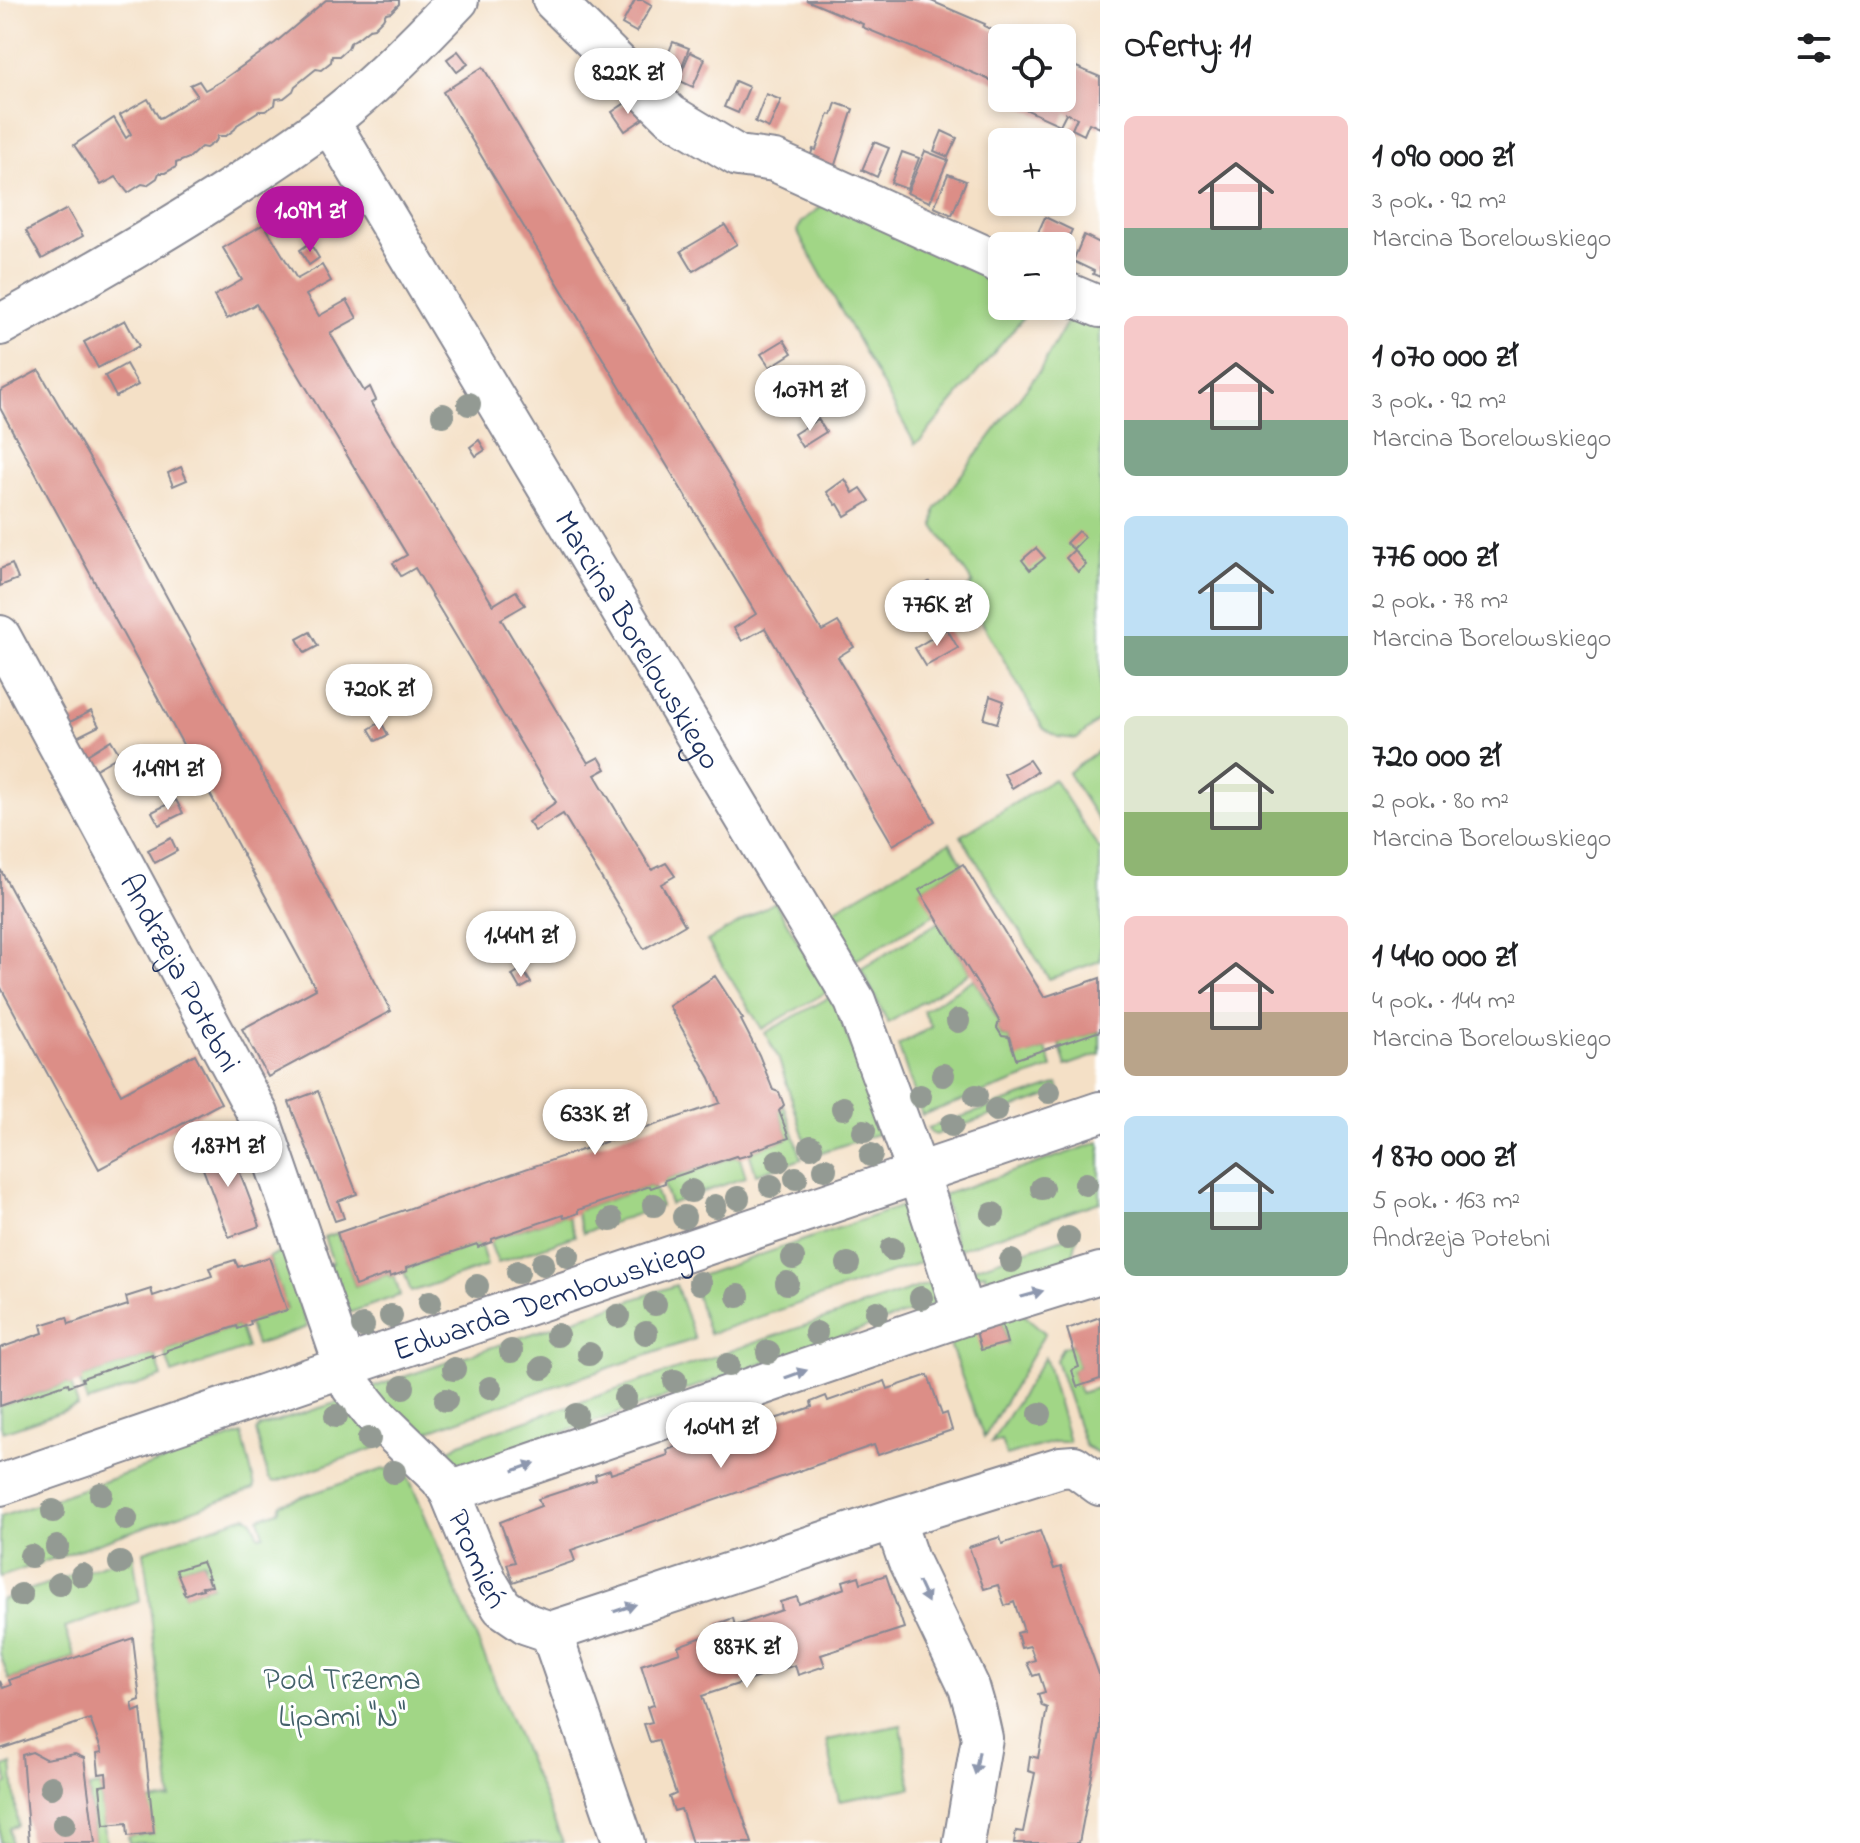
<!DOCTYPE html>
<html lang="pl">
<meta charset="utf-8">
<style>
body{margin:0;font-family:"Indie Flower",sans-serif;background:#f2f2f2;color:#202124;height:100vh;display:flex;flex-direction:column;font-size:30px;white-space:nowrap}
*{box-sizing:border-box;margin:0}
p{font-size:26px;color:#757577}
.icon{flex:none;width:44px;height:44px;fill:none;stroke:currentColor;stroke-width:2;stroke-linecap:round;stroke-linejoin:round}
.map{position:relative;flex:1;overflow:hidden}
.panel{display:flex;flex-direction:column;background:#fff;width:760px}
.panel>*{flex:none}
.fabs{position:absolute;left:988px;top:24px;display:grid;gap:16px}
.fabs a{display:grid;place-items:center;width:88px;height:88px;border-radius:12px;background:#fff;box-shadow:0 4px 12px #0003;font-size:40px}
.price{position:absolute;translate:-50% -68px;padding:0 18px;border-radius:28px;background:#fff;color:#222;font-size:26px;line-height:52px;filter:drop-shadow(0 2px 4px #0008)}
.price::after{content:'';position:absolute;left:50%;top:48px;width:24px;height:18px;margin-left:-12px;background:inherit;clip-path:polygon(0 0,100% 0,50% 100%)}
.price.current{background:#b5179e;color:#fff}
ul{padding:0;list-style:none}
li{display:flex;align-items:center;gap:24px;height:200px;padding:0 24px}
li span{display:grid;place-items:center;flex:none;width:224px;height:160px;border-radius:12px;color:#555}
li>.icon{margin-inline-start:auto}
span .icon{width:96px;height:96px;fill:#fffc;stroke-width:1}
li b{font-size:34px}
h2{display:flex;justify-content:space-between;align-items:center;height:96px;padding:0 24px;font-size:34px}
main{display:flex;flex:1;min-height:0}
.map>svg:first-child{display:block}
</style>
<main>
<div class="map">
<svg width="1100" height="1843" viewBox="0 0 1100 1843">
<rect width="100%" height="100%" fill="#fff"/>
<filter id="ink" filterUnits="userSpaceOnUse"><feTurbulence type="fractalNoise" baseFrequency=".0125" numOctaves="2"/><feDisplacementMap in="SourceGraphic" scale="16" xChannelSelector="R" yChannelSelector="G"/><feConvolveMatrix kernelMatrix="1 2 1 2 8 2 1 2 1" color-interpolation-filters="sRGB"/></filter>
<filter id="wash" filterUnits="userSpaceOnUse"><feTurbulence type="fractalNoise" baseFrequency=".006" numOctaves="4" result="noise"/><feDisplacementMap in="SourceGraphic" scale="32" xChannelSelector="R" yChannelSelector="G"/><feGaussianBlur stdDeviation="1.8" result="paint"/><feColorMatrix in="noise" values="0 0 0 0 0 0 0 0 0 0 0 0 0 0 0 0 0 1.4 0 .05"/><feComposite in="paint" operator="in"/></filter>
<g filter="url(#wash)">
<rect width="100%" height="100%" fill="#f4e0c6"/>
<!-- green -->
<g fill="#a1d686" stroke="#5e8272" stroke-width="2" fill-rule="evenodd">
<path d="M834 196 1002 272V306H1033L921 440 915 444 797 231 802 222Z"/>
<path d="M1087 313 1100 320V719L1077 739 1058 737 1043 728 964 591 973 583 934 526 935 510 1040 370 1068 320Z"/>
<path d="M1100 749V823L1068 773Z"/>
<path d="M1054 779 1100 850V961L1049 979 961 836Z"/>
<path d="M950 842 963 864 920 890 935 914 856 960 828 913Z"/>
<path d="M775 902 827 992 762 1029 707 941Z"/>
<path d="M939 922 970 972 888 1023 861 969Z"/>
<path d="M974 979 999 1021 997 1028 1002 1036 1009 1037 1016 1058 1046 1049 1052 1068 922 1115 898 1045 932 1027 923 1011Z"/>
<path d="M830 997 841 1018 883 1132 810 1156 778 1057 765 1033Z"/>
<path d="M1100 1031V1054L1066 1066 1059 1044Z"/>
<path d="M1058 1084 1060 1092 935 1135 930 1132 928 1128Z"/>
<path d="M784 1105 802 1159 756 1174 750 1155 751 1151 789 1138 779 1111Z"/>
<path d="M1100 1142V1202L957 1250 943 1195Z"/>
<path d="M736 1156 740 1158 746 1177 670 1204 663 1184 665 1180Z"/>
<path d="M650 1186 652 1188 654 1187 661 1206 583 1233 576 1213 578 1210Z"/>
<path d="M902 1206 912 1209 931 1259 709 1334 691 1279Z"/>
<path d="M563 1215 568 1217 575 1236 498 1263 490 1243 492 1239Z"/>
<path d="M337 1233 355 1286 389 1274 390 1277 394 1275 400 1295 346 1314 328 1264 333 1263 324 1237Z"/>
<path d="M1078 1233 1070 1270 1002 1285 987 1284 985 1273 974 1277 968 1270Z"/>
<path d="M477 1244 478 1247 481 1246 487 1266 411 1292 404 1272 407 1271 406 1268Z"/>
<path d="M284 1250 307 1327 256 1345 249 1325 250 1321 287 1309 269 1257Z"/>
<path d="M936 1281 943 1301 455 1470 437 1459 460 1443Z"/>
<path d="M676 1285 695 1339 546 1389 412 1437 368 1389Z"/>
<path d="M1022 1313 1045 1333 984 1438 947 1336 974 1324 1007 1343 1000 1317Z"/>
<path d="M237 1326 238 1328 240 1327 247 1348 172 1374 165 1353 167 1350Z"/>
<path d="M1072 1344 1079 1367 1072 1371 1080 1393 1100 1387V1454L1085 1446 1056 1360 1062 1348Z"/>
<path d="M152 1355 155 1356 162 1377 87 1402 80 1382 82 1378Z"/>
<path d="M1045 1357 1069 1442H1054L1006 1456 1001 1440 991 1443Z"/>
<path d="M68 1383 69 1385 71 1384 78 1406 3 1432 0 1423V1406Z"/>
<path d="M342 1401 379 1442 378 1447 276 1482 272 1481 268 1477 256 1431 260 1427Z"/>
<path d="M242 1434 255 1487 254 1489 0 1577V1517Z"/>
<path d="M384 1469 405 1470 412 1485 563 1843H129L128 1836 153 1833 150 1802 171 1799 144 1551 246 1516 252 1519 259 1536 264 1535 259 1518 278 1511 281 1504ZM204 1561 205 1564H203L209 1577 207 1578 212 1586 202 1587 203 1589H199L185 1595 184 1592 185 1591 177 1570Z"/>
<path d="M133 1554 140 1601 65 1628 75 1657 9 1680 0 1653V1600Z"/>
<path d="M901 1725 911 1788 839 1801 827 1740Z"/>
<path d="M12 1764 18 1826 10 1828 11 1843H0V1809L4 1790 3 1785 8 1783 4 1767Z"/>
<path d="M100 1786 106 1843H95L89 1788Z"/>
</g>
<g id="blocks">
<!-- building -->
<g fill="#dc8e87">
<path d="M326 0H399V4L391 12 386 13 383 19 374 28 369 29 359 37 350 43 348 48 339 56H332L331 62 321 70 316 69 295 86 293 91 284 98 276 99 275 105 265 111H259L237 125 235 129 226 136H218L216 141 206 148 201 147 189 158 176 163V167L165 173H159L157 178 147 185 142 184 128 193 116 177 101 185 74 145 114 118 126 138 131 134 120 115 148 99 159 118 162 117 197 95 190 85 199 81 205 90 221 81 275 43Z"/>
<path d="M635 0H643L652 5 636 32 622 24Z"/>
<path d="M806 0H929L985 24 984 26 1010 38H1002V85L862 27 863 24Z"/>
<path d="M673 42 689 48 677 79 661 72Z"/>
<path d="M458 51 468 64 457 72 447 59Z"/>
<path d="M690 52 705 59 693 87 678 80Z"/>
<path d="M1062 61 1100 77V128L1089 123 1084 135 1072 129 1077 118 1066 113 1060 125 1001 98H1062Z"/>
<path d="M483 67 822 631 838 622 854 647 838 657 935 821 893 845 765 628 742 641 734 628 756 614 443 92Z"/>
<path d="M735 81 749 87 738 113 724 107Z"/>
<path d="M766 94 781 100 769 128 755 122Z"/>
<path d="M630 100 643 119 625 131 612 112Z"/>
<path d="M836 103 853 109 833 171 808 162 813 149 816 150 829 114 832 115Z"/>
<path d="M942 131 957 138 948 157 934 151Z"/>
<path d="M874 142 889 148 877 177 862 170Z"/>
<path d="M925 151 948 160 930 202 907 193Z"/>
<path d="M902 152 919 158 907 189 891 183Z"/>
<path d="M948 174 966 181 952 215 934 207Z"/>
<path d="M67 209 83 236 42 259 26 231Z"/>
<path d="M1045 217 1072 230 1062 252V246H1032Z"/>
<path d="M264 224 297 279 322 265 331 281 306 295 319 316 347 300 357 318 330 333 364 391 370 387 376 400 371 403 493 605 516 591 525 605 501 619 588 763 599 757 606 769 595 775 652 870 666 863 675 876 661 884 685 925 644 949 563 814 535 831 528 822 556 802 415 568 401 576 393 563 407 555 256 304 227 319 214 296 242 280 223 248Z"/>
<path d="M725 225 737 244 693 271 681 251Z"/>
<path d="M1084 235 1100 243V277L1093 274 1094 271 1073 261Z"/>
<path d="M310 243 319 258 309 265 300 250Z"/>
<path d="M125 320 139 346 98 368 84 342Z"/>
<path d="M784 340 792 353 770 367 761 354Z"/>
<path d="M126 364 138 385 116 397 105 376Z"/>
<path d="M39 370 136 540 391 1011 268 1077 242 1029 316 989 0 408V391Z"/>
<path d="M818 419 826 432 802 447 794 434Z"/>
<path d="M479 440 485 450 476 456 470 447Z"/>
<path d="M181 467 187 480 173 486 168 473Z"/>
<path d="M845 479 853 493 861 488 870 501 845 516 838 504 836 505 827 492Z"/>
<path d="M1078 531 1085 537 1073 549 1066 543Z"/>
<path d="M1036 548 1045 558 1030 570 1022 560Z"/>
<path d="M1074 550 1086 565 1078 572 1066 558Z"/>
<path d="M12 564 18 579 0 586V569Z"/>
<path d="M929 582 943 606 912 625 898 601Z"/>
<path d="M947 629 958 648 926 666 915 648Z"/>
<path d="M310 632 318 646 305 653 297 639Z"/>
<path d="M990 696 1004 701 997 723 984 719Z"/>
<path d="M91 711 99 726 77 737 70 722Z"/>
<path d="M381 722 388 735 376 741 369 729Z"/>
<path d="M111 740 120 755 96 769 87 755Z"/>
<path d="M1029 760 1037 772 1012 788 1004 774Z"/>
<path d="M176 800 183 813 159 825 152 812Z"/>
<path d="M171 838 177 851 155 863 148 850Z"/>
<path d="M963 864 1044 997 1100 978V1031L1016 1059 1009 1037 1002 1036 997 1028 999 1021 991 1006 919 890Z"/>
<path d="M0 869 121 1094 195 1054 221 1103 99 1169 0 986Z"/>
<path d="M522 969 531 983 520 989 512 975Z"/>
<path d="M715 976 743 1019 741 1020 759 1055 773 1090 779 1092 784 1105 779 1111 789 1138 751 1151 752 1154 738 1158 736 1156 665 1180V1183L651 1188 650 1186 578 1210V1213L568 1217 564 1218 563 1215 492 1239V1242L478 1247 477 1244 406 1268 407 1271 390 1277 389 1274 355 1286 337 1233 720 1103 710 1078 669 1006Z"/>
<path d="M318 1091 357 1194 338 1201 344 1218 335 1221 289 1102Z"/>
<path d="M228 1141 260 1226 229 1237 197 1153Z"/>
<path d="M269 1257 287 1310 250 1321 251 1324 238 1329 237 1326 167 1350V1352L165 1353 153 1357 152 1355 82 1378 83 1381 69 1386 68 1383 0 1406V1348L43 1333 41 1325 67 1317 69 1324 128 1305 126 1297 151 1289 153 1296 212 1276 209 1268 235 1260 238 1267Z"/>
<path d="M1000 1317 1007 1343 981 1350 974 1324Z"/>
<path d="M1100 1317V1379L1077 1387 1072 1370 1079 1367 1067 1329Z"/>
<path d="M928 1375 942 1415 947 1413 952 1430 878 1455 874 1445 571 1550 575 1561 513 1582 507 1564 515 1562 500 1522 541 1506 538 1499 596 1480 595 1475 610 1470 611 1474 668 1455 667 1450 681 1445 683 1450 740 1431 738 1426 754 1421 756 1425 812 1407 811 1402 826 1396 828 1401 885 1381 888 1389Z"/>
<path d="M1040 1531 1054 1569 1061 1567 1100 1677V1733L1079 1843H1014L1016 1831 1023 1832 1035 1773 1028 1771 1030 1756 1038 1758 1047 1708 1042 1706 1038 1694 1045 1692 1039 1674 1033 1676 1027 1663 1035 1660 1030 1646 1021 1648 1017 1633 1024 1631 1014 1602 1005 1606 998 1585 984 1589 969 1547 1000 1537 1002 1544Z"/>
<path d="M202 1562 209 1578H207L209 1583 211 1582 212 1586 202 1587 203 1589 199 1590V1589L185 1595 183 1592 185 1591 176 1570Z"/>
<path d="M886 1575 904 1628 821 1655 825 1666 798 1675 795 1665 702 1696 752 1843H692L681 1809 674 1811 669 1797 676 1794 658 1740 650 1742 644 1724 652 1722 647 1707 654 1705 641 1665 680 1652 678 1646 719 1631 717 1624 733 1618 735 1626 782 1610 780 1602 797 1597 799 1604 845 1588 843 1581 859 1576 861 1583Z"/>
<path d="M133 1638 140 1700 132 1703 134 1712 141 1709 154 1833 128 1836 127 1823 104 1825 100 1786 107 1785 106 1773 99 1774 97 1753 102 1752 90 1719 0 1749V1681L3 1688 11 1685 9 1680Z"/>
<path d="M32 1752 45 1759 75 1754 84 1758 95 1843H29L22 1755Z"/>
</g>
</g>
</g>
<g filter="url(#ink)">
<use href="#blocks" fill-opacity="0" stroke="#888892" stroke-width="2"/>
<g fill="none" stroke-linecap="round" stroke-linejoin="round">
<defs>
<g id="minor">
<path d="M553 0 670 115 738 156 775 161 1002 264"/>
<path id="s1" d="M326 123 340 140 855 1001 918 1173 964 1315"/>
<path d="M1062 291 1100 307"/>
<path d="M0 325C87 277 173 228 255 173 287 151 320 130 349 105 388 73 423 37 458 0"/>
<path id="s2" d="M0 636 258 1114 352 1387 373 1413 440 1478 450 1492 487 1582 502 1607 527 1624 551 1632"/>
<path id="s3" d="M0 1485 373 1357 1100 1112"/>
<path d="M450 1492 964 1315 1100 1273"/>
<path d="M894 1519 908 1560 969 1687 976 1711 982 1738 964 1843"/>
<path d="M551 1632 894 1519 1061 1467 1074 1466 1100 1485"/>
<path d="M551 1632 624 1843"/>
</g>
</defs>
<!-- minor casing -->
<use href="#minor" stroke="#888892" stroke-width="44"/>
<!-- minor -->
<use href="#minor" stroke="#fff" stroke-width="40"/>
</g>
<!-- trees -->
<g fill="#939a93">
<circle cx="469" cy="404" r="12"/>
<circle cx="443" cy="415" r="12"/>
<circle cx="958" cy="1021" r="12"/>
<circle cx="943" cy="1075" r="12"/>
<circle cx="1049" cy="1092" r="12"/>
<circle cx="920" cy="1096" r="12"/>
<circle cx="976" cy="1096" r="12"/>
<circle cx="843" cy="1108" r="12"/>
<circle cx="996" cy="1110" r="12"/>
<circle cx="952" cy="1125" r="12"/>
<circle cx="864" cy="1131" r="12"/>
<circle cx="811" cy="1147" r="12"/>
<circle cx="871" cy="1155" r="12"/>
<circle cx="778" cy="1161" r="12"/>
<circle cx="825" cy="1169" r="12"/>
<circle cx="796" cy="1178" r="12"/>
<circle cx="1086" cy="1184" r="12"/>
<circle cx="771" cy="1186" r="12"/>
<circle cx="1042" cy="1188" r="12"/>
<circle cx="691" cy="1191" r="12"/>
<circle cx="738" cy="1198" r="12"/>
<circle cx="654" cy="1205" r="12"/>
<circle cx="715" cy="1206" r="12"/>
<circle cx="993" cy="1214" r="12"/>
<circle cx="684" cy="1217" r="12"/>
<circle cx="611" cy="1220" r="12"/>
<circle cx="1068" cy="1238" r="12"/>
<circle cx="892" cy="1249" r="12"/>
<circle cx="568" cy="1256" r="12"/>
<circle cx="793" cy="1258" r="12"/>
<circle cx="1011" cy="1261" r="12"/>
<circle cx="543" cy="1264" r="12"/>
<circle cx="848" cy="1264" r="12"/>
<circle cx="518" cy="1272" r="12"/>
<circle cx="700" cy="1283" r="12"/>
<circle cx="787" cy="1283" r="12"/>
<circle cx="477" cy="1286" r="12"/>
<circle cx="738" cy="1296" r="12"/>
<circle cx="921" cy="1298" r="12"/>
<circle cx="430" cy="1302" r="12"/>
<circle cx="655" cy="1304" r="12"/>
<circle cx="877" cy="1312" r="12"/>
<circle cx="391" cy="1316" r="12"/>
<circle cx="618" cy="1316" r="12"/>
<circle cx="363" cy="1326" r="12"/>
<circle cx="646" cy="1333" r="12"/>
<circle cx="816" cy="1333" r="12"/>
<circle cx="557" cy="1335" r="12"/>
<circle cx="511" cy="1351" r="12"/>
<circle cx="768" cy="1352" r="12"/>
<circle cx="589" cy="1354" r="12"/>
<circle cx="728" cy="1365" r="12"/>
<circle cx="542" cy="1368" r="12"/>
<circle cx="454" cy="1369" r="12"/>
<circle cx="675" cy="1381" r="12"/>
<circle cx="403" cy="1387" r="12"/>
<circle cx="490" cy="1388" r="12"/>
<circle cx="625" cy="1398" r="12"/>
<circle cx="446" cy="1400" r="12"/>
<circle cx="1040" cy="1414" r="12"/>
<circle cx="576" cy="1415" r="12"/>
<circle cx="336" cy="1416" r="12"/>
<circle cx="369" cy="1439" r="12"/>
<circle cx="394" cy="1472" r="12"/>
<circle cx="101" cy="1494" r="12"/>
<circle cx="53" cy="1511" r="12"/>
<circle cx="126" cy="1519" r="12"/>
<circle cx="57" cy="1547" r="12"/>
<circle cx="31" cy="1556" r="12"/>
<circle cx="120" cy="1563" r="12"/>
<circle cx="82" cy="1575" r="12"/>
<circle cx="59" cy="1584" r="12"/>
<circle cx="21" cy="1595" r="12"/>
<circle cx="51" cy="1787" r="12"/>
<circle cx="64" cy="1824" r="12"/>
</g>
<!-- one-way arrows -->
<defs><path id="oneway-solid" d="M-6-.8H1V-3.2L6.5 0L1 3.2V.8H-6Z" transform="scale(2)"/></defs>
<g fill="#8d97ae">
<use href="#oneway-solid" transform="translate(1032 1294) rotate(-16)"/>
<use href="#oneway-solid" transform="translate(796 1374) rotate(-19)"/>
<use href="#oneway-solid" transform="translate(524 1467) rotate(-19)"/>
<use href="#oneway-solid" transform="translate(923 1592) rotate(65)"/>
<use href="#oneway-solid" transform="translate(625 1608) rotate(-18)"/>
<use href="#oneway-solid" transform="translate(977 1763) rotate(100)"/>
</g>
</g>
<g text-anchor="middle" stroke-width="6" stroke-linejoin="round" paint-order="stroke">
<!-- street labels -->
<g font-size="32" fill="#1b2f5e" stroke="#fff">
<text dy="11" stroke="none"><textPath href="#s1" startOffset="604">Marcina Borelowskiego</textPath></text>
<text dy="11" stroke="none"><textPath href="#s2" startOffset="382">Andrzeja Potebni</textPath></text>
<text dy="11" stroke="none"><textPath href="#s3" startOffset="580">Edwarda Dembowskiego</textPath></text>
<text dy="11" stroke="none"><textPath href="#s2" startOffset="1048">Promień</textPath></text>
</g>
<!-- park labels -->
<g font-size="32" fill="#43616a" stroke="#fff">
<text x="342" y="1689">Pod Trzema<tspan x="342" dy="37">Lipami "N"</tspan></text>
</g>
</g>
</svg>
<div class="fabs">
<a><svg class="icon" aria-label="locate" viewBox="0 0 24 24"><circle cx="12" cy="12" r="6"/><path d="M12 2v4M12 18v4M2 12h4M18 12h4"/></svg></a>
<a>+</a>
<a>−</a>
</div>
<b class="price" style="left:628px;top:116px">822K zł</b>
<b class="price current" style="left:310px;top:254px">1.09M zł</b>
<b class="price" style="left:810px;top:433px">1.07M zł</b>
<b class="price" style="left:937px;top:648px">776K zł</b>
<b class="price" style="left:379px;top:732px">720K zł</b>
<b class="price" style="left:168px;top:812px">1.49M zł</b>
<b class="price" style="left:521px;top:979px">1.44M zł</b>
<b class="price" style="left:595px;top:1157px">633K zł</b>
<b class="price" style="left:228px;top:1189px">1.87M zł</b>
<b class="price" style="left:721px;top:1470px">1.04M zł</b>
<b class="price" style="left:747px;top:1690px">887K zł</b>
</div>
<section class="panel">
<h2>Oferty: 11<svg class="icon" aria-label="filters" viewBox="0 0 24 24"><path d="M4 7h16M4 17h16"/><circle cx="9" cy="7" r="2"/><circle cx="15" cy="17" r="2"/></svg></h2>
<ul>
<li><span style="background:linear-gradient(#f6c9c9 70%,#7fa58c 0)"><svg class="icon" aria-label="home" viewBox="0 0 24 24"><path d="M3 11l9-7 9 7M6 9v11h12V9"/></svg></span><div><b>1 090 000 zł</b><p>3 pok. · 92 m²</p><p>Marcina Borelowskiego</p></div></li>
<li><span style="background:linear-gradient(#f6c9c9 65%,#7fa58c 0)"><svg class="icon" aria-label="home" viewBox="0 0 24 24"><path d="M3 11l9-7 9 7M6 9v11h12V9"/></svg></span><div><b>1 070 000 zł</b><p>3 pok. · 92 m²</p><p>Marcina Borelowskiego</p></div></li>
<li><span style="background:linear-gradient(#bfe0f5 75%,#7fa58c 0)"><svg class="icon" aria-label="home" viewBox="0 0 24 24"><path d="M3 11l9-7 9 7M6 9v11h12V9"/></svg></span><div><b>776 000 zł</b><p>2 pok. · 78 m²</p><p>Marcina Borelowskiego</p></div></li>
<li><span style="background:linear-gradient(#dfe7d0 60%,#8fb573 0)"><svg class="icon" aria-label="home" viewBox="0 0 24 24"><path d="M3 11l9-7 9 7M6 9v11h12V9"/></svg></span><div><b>720 000 zł</b><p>2 pok. · 80 m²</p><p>Marcina Borelowskiego</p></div></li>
<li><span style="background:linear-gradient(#f6c9c9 60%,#b9a48a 0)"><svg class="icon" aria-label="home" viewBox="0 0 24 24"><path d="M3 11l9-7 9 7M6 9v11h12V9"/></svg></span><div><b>1 440 000 zł</b><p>4 pok. · 144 m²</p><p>Marcina Borelowskiego</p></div></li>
<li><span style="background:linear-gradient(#bfe0f5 60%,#7fa58c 0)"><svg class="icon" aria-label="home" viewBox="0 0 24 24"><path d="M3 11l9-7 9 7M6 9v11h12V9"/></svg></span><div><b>1 870 000 zł</b><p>5 pok. · 163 m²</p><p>Andrzeja Potebni</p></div></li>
</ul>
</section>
</main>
